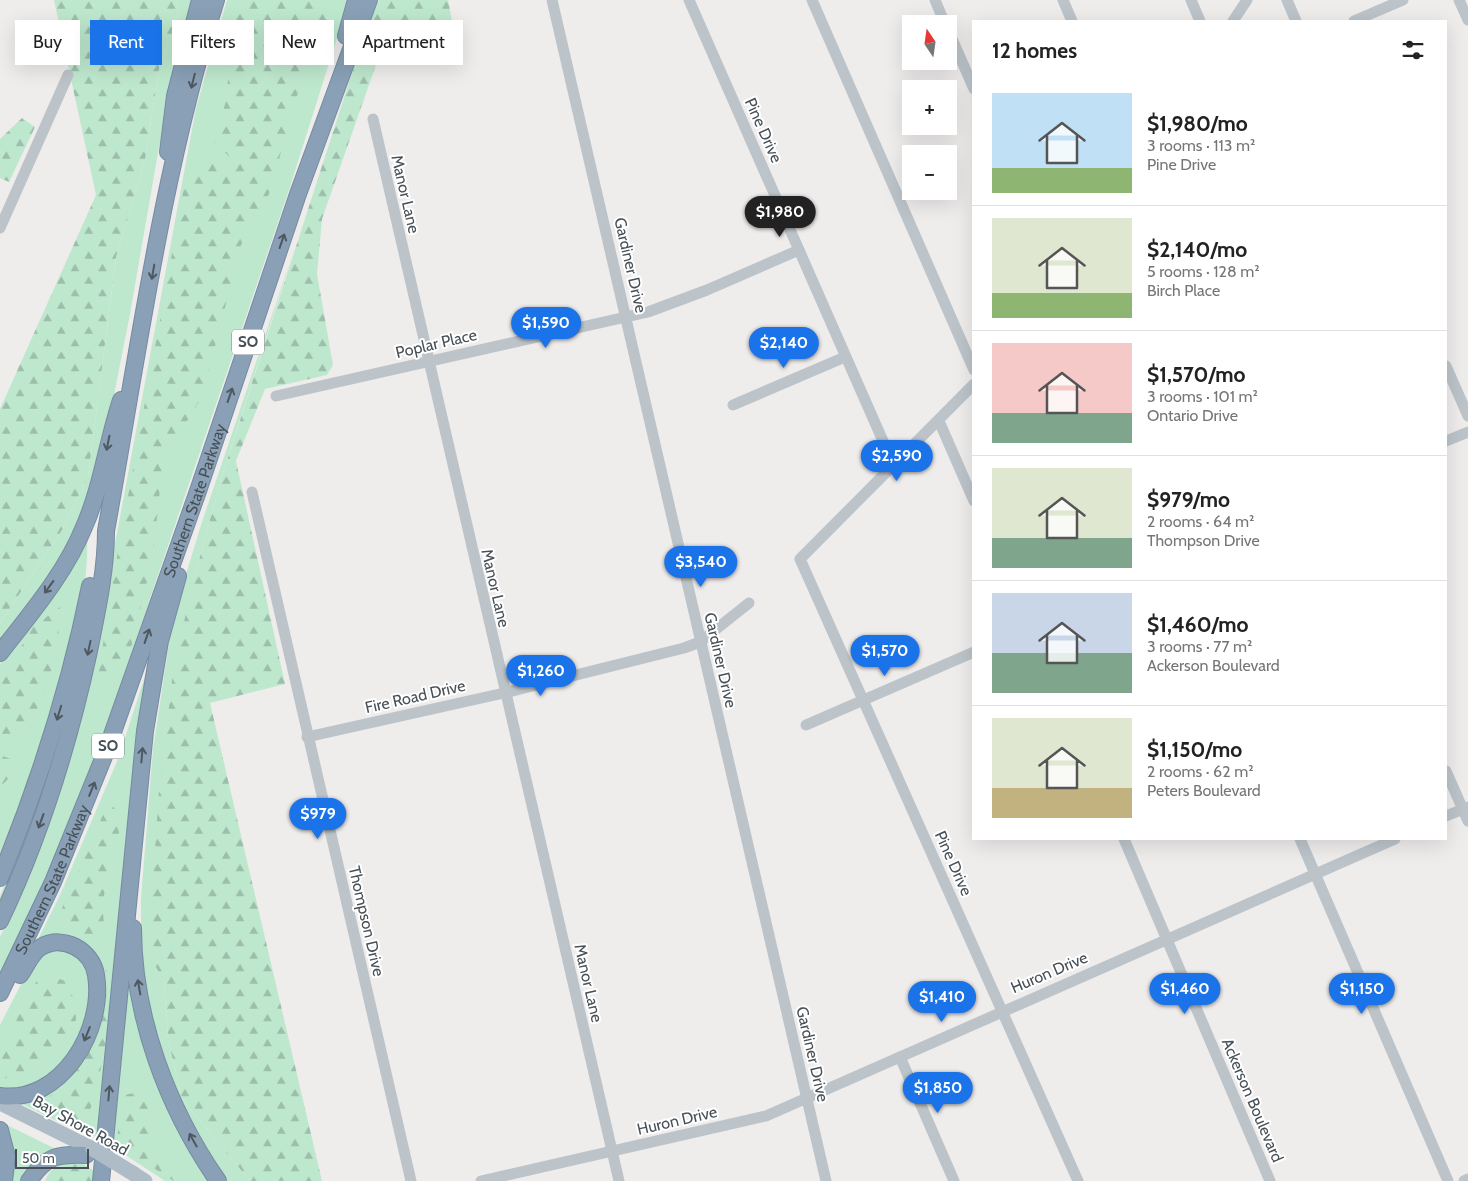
<!DOCTYPE html>
<meta charset="utf-8">
<style>
body{margin:0;font-family:Cabin,sans-serif;background:#f6f6f6;color:#222;height:100vh;display:flex;flex-direction:column;font-size:19px;white-space:nowrap}
*{box-sizing:border-box;margin:0}
p{font-size:16px;color:#767676}
.icon{flex:none;width:28px;height:28px;fill:none;stroke:currentColor;stroke-width:2;stroke-linecap:round;stroke-linejoin:round}
.map{position:relative;flex:1;overflow:hidden}
.sheet{position:absolute;left:972px;top:20px;width:475px;height:820px;display:flex;flex-direction:column;background:#fff;border-radius:0px;box-shadow:0 5px 20px #0002}
.sheet>*{flex:none}
.top-card{position:absolute;left:15px;top:20px;width:475px;height:45px;display:flex;gap:10px}
.needle{width:32px;rotate:347deg}
.buttons{position:absolute;left:902px;top:15px;display:grid;gap:10px}
.buttons a{display:grid;place-items:center;width:55px;height:55px;border-radius:0px;background:#fff;box-shadow:0 5px 20px #0002;font-size:25px}
.scale{position:absolute;left:15px;bottom:12px;width:74px;box-sizing:border-box;padding-left:5px;border:2px solid #475057;border-top:0;font-size:14px;line-height:18px;white-space:nowrap;color:#475057;-webkit-text-stroke:4px #fff;paint-order:stroke}
.price{position:absolute;translate:-50% -42px;padding:0 11px;border-radius:18px;background:#1a73e8;color:#fff;font-size:16px;line-height:32px;filter:drop-shadow(0 1px 2px #0008)}
.price::after{content:'';position:absolute;left:50%;top:30px;width:15px;height:11px;margin-left:-8px;background:inherit;clip-path:polygon(0 0,100% 0,50% 100%)}
.price.on{background:#222;color:#fff}
ul{padding:0;list-style:none}
li{display:flex;align-items:center;gap:15px;height:125px;padding:0 20px}
li+li{border-top:1px solid #e0e0e0}
li span{display:grid;place-items:center;flex:none;width:140px;height:100px;border-radius:0px;color:#555}
li>.icon{margin-inline-start:auto}
span .icon{width:60px;height:60px;fill:#fffc;stroke-width:1}
li b{font-size:21px}
h2{display:flex;justify-content:space-between;align-items:center;height:60px;padding:0 20px;font-size:21px}
.tag{padding:0 18px;border-radius:0px;background:#fff;box-shadow:0 5px 20px #0002;font-size:18px;line-height:45px}
.tag.on{background:#1a73e8;color:#fff}
.map>svg:first-child{display:block}
</style>
<div class="map">
<svg width="1468" height="1181" viewBox="0 0 1468 1181">
<defs>
<pattern id="forest-firs" width="22" height="20" patternUnits="userSpaceOnUse" patternTransform="scale(1.25)"><rect width="22" height="20" fill="#bee8ce"/><path d="M5 1l3.5 6h-7zM16 11l3.5 6h-7z" fill="#9cbeaa"/></pattern>
</defs>
<rect width="100%" height="100%" fill="#efecec"/>
<!-- green -->
<g fill="#bee8ce">
<path d="M177 0H193L159 147 130 314 97 481 70 546 0 646V623L62 530 88 477 116 257 145 160 160 63 179 20Z"/>
<path d="M227 0H349L289 190 93 766 43 892 0 978V937L27 878 112 560 196 108Z"/>
<path d="M295 247 222 476 196 571 164 982 168 1039 182 1099 250 1181H223L174 1088 150 1010 141 952V898L153 749 173 617 201 525Z"/>
<path d="M87 539C89 577 79 615 70 651 51 724 25 793 0 864V664L62 582Z"/>
<path d="M148 667 102 1141 80 1128 77 1131 20 1103 92 1039 93 954 40 943 39 937 60 895 118 759Z"/>
<path d="M28 829 32 832 0 910V896Z"/>
<path d="M56 950 74 952 88 968 92 979 82 1038 58 1073 36 1089 0 1090V1025L32 963 44 953Z"/>
<path d="M130 971 138 1007 213 1181H165L113 1147Z"/>
<path d="M7 1125 60 1151 25 1181H10L14 1165 12 1143Z"/>
</g>
<!-- forest -->
<g fill="url(#forest-firs)">
<path d="M54 0H177L179 20 160 63 145 160 116 257 88 477 62 530 0 623V409L96 195Z"/>
<path d="M241 0H331L323 49 301 82 269 194 241 245 202 397 163 460 153 556 128 660 98 694 99 670 118 551 185 182 196 165 212 154 224 161H234L214 142 226 101 229 69 226 38Z"/>
<path d="M379 0H448L456 41 377 62 322 219 317 274 333 365 327 375 265 389 236 461 285 684 210 703 322 1181H250L182 1099 168 1039 164 982 148 952 159 790 174 664 196 571 222 476 361 45Z"/>
<path d="M22 118 35 127 9 182 0 178V139Z"/>
<path d="M60 607C61 639 48 704 25 727 19 732 7 735 0 738V682L33 627Z"/>
<path d="M0 755 16 761 13 774 2 785Z"/>
<path d="M109 801 115 809 119 833 109 865 103 902 104 936 92 945 60 913Z"/>
<path d="M106 966 111 968C111 1018 103 1077 85 1125L40 1102 60 1090 85 1060 102 1021Z"/>
<path d="M44 973 65 981 75 1001 76 1020 60 1042 30 1070 0 1080V1051L19 1040 16 1017 32 987Z"/>
<path d="M139 1092 150 1112V1141L179 1181H174L116 1144 124 1095Z"/>
<path d="M79 1161 97 1173 95 1181H45C51 1165 64 1164 79 1161Z"/>
</g>
<g fill="none" stroke-linecap="round" stroke-linejoin="round">
<defs>
<g id="highway">
<path d="M346 36 356 0"/>
<path d="M168 152 175 96 200 0"/>
<path d="M0 653C30 614 65 574 84 527 102 486 107 442 121 400"/>
<path d="M0 878C39 783 70 686 90 586"/>
<path d="M0 921C41 835 69 743 89 651 97 611 106 571 106 531 138 354 162 172 216 0"/>
<path d="M133 928C133 1017 168 1109 218 1181"/>
<path id="s1" d="M0 993 53 882 107 749 198 491 298 194 369 0"/>
<path d="M0 1096C61 1104 105 1030 96 975 92 950 63 934 41 947 30 954 27 966 20 975"/>
<path d="M0 1130 7 1157 4 1181"/>
<path d="M29 1181C46 1156 57 1154 86 1155"/>
<path d="M101 1181 145 731 160 641 178 576"/>
</g>
</defs>
<!-- highway casing -->
<use href="#highway" stroke="#748ba1" stroke-width="18"/>
<!-- minor -->
<g stroke="#bcc4ca" stroke-width="11">
<path d="M552 0 826 1181"/>
<path d="M689 0 894 466"/>
<path d="M812 0 974 370"/>
<path d="M935 0 945 24"/>
<path d="M1063 0 1072 21"/>
<path d="M1191 0 1200 21"/>
<path d="M1287 0 1296 21"/>
<path d="M1459 0 1468 20"/>
<path d="M1233 21 1247 0"/>
<path d="M1354 21 1403 0"/>
<path d="M949 32 974 89"/>
<path d="M373 119 619 1181"/>
<path d="M0 228 68 75"/>
<path d="M1446 366 1468 416"/>
<path d="M974 384 800 559 1078 1181"/>
<path d="M276 396 648 312 707 290 799 250"/>
<path d="M733 405 845 357"/>
<path d="M939 421 974 501"/>
<path d="M1446 441 1468 432"/>
<path d="M252 492 411 1181"/>
<path d="M806 725 974 652"/>
<path d="M307 737 504 693 684 648 700 642 749 603"/>
<path d="M1446 771 1468 821"/>
<path d="M1446 816 1468 807"/>
<path d="M1124 839 1270 1181"/>
<path d="M1300 839 1448 1181"/>
<path d="M900 1057 954 1181"/>
<path d="M481 1181 766 1116 1395 839"/>
<path d="M1464 1181 1468 1179"/>
</g>
<!-- major -->
<g stroke="#aebcc8" stroke-width="15">
<path d="M0 1103 93 1149"/>
<path d="M134 1174 145 1181"/>
</g>
<!-- highway -->
<use href="#highway" stroke="#89a0b6" stroke-width="16"/>
<!-- major-bridge -->
<path stroke="#aebcc8" stroke-width="15" d="M93 1149 134 1174"/>
</g>
<!-- one-way arrows -->
<defs><path id="oneway-shaft" d="M-6 0H5M1.5-3L5.5 0L1.5 3" fill="none" stroke-width="1.6" stroke-linecap="round" stroke-linejoin="round" transform="scale(1.25)"/></defs>
<g stroke="#4e5860">
<use href="#oneway-shaft" transform="translate(193 81) rotate(104)"/>
<use href="#oneway-shaft" transform="translate(282 241) rotate(-71)"/>
<use href="#oneway-shaft" transform="translate(153 272) rotate(100)"/>
<use href="#oneway-shaft" transform="translate(230 395) rotate(-71)"/>
<use href="#oneway-shaft" transform="translate(108 443) rotate(101)"/>
<use href="#oneway-shaft" transform="translate(49 587) rotate(126)"/>
<use href="#oneway-shaft" transform="translate(147 636) rotate(-71)"/>
<use href="#oneway-shaft" transform="translate(89 648) rotate(102)"/>
<use href="#oneway-shaft" transform="translate(59 713) rotate(107)"/>
<use href="#oneway-shaft" transform="translate(142 755) rotate(-85)"/>
<use href="#oneway-shaft" transform="translate(92 789) rotate(-68)"/>
<use href="#oneway-shaft" transform="translate(41 821) rotate(110)"/>
<use href="#oneway-shaft" transform="translate(139 987) rotate(-100)"/>
<use href="#oneway-shaft" transform="translate(87 1034) rotate(112)"/>
<use href="#oneway-shaft" transform="translate(109 1093) rotate(-85)"/>
<use href="#oneway-shaft" transform="translate(193 1140) rotate(-119)"/>
</g>
<g text-anchor="middle" stroke-width="4" stroke-linejoin="round" paint-order="stroke">
<!-- shield labels -->
<g fill="#fff" stroke="#7e8489" stroke-width="1">
<rect x="232" y="329.5" width="32" height="25" rx="4"/>
<rect x="92" y="733.5" width="32" height="25" rx="4"/>
</g>
<g font-size="15" font-weight="bold" fill="#475057">
<text x="248" y="347">SO</text>
<text x="108" y="751">SO</text>
</g>
<!-- street labels -->
<g font-size="16" fill="#475057" stroke="#fff">
<text transform="translate(764 130) rotate(66)" y="6">Pine Drive</text>
<text transform="translate(406 194) rotate(77)" y="6">Manor Lane</text>
<text transform="translate(631 265) rotate(77)" y="6">Gardiner Drive</text>
<text transform="translate(436 343) rotate(-13)" y="6">Poplar Place</text>
<text dy="6" stroke="none"><textPath href="#s1" startOffset="530">Southern State Parkway</textPath></text>
<text transform="translate(496 588) rotate(77)" y="6">Manor Lane</text>
<text transform="translate(721 660) rotate(77)" y="6">Gardiner Drive</text>
<text transform="translate(415 696) rotate(-13)" y="6">Fire Road Drive</text>
<text transform="translate(954 863) rotate(66)" y="6">Pine Drive</text>
<text dy="6" stroke="none"><textPath href="#s1" startOffset="125">Southern State Parkway</textPath></text>
<text transform="translate(367 921) rotate(77)" y="6">Thompson Drive</text>
<text transform="translate(1049 972) rotate(-23)" y="6">Huron Drive</text>
<text transform="translate(589 983) rotate(77)" y="6">Manor Lane</text>
<text transform="translate(813 1054) rotate(77)" y="6">Gardiner Drive</text>
<text transform="translate(1253 1100) rotate(67)" y="6">Ackerson Boulevard</text>
<text transform="translate(677 1120) rotate(-13)" y="6">Huron Drive</text>
<text transform="translate(81 1125) rotate(29)" y="6">Bay Shore Road</text>
</g>
</g>
</svg>
<div class="buttons">
<a><svg class="needle" viewBox="-14 -14 28 28"><path d="M0-13l5 13h-10z" fill="#e53935"/><path d="M0 13l5-13h-10z" fill="#767676"/></svg></a>
<a>+</a>
<a>−</a>
</div>
<div class="scale">50 m</div>
<b class="price on" style="left:780px;top:238px">$1,980</b>
<b class="price" style="left:546px;top:349px">$1,590</b>
<b class="price" style="left:784px;top:369px">$2,140</b>
<b class="price" style="left:897px;top:482px">$2,590</b>
<b class="price" style="left:701px;top:588px">$3,540</b>
<b class="price" style="left:885px;top:677px">$1,570</b>
<b class="price" style="left:541px;top:697px">$1,260</b>
<b class="price" style="left:318px;top:840px">$979</b>
<b class="price" style="left:1185px;top:1015px">$1,460</b>
<b class="price" style="left:1362px;top:1015px">$1,150</b>
<b class="price" style="left:942px;top:1023px">$1,410</b>
<b class="price" style="left:938px;top:1114px">$1,850</b>
<div class="top-card">
<a class="tag">Buy</a>
<a class="tag on">Rent</a>
<a class="tag">Filters</a>
<a class="tag">New</a>
<a class="tag">Apartment</a>
</div>
<section class="sheet">
<h2>12 homes<svg class="icon" aria-label="filters" viewBox="0 0 24 24"><path d="M4 7h16M4 17h16"/><circle cx="9" cy="7" r="2"/><circle cx="15" cy="17" r="2"/></svg></h2>
<ul>
<li><span style="background:linear-gradient(#bfe0f5 75%,#8fb573 0)"><svg class="icon" aria-label="home" viewBox="0 0 24 24"><path d="M3 11l9-7 9 7M6 9v11h12V9"/></svg></span><div><b>$1,980/mo</b><p>3 rooms · 113 m²</p><p>Pine Drive</p></div></li>
<li><span style="background:linear-gradient(#dfe7d0 75%,#8fb573 0)"><svg class="icon" aria-label="home" viewBox="0 0 24 24"><path d="M3 11l9-7 9 7M6 9v11h12V9"/></svg></span><div><b>$2,140/mo</b><p>5 rooms · 128 m²</p><p>Birch Place</p></div></li>
<li><span style="background:linear-gradient(#f6c9c9 70%,#7fa58c 0)"><svg class="icon" aria-label="home" viewBox="0 0 24 24"><path d="M3 11l9-7 9 7M6 9v11h12V9"/></svg></span><div><b>$1,570/mo</b><p>3 rooms · 101 m²</p><p>Ontario Drive</p></div></li>
<li><span style="background:linear-gradient(#dfe7d0 70%,#7fa58c 0)"><svg class="icon" aria-label="home" viewBox="0 0 24 24"><path d="M3 11l9-7 9 7M6 9v11h12V9"/></svg></span><div><b>$979/mo</b><p>2 rooms · 64 m²</p><p>Thompson Drive</p></div></li>
<li><span style="background:linear-gradient(#c9d6e8 60%,#7fa58c 0)"><svg class="icon" aria-label="home" viewBox="0 0 24 24"><path d="M3 11l9-7 9 7M6 9v11h12V9"/></svg></span><div><b>$1,460/mo</b><p>3 rooms · 77 m²</p><p>Ackerson Boulevard</p></div></li>
<li><span style="background:linear-gradient(#dfe7d0 70%,#c2b280 0)"><svg class="icon" aria-label="home" viewBox="0 0 24 24"><path d="M3 11l9-7 9 7M6 9v11h12V9"/></svg></span><div><b>$1,150/mo</b><p>2 rooms · 62 m²</p><p>Peters Boulevard</p></div></li>
</ul>
</section>
</div>
